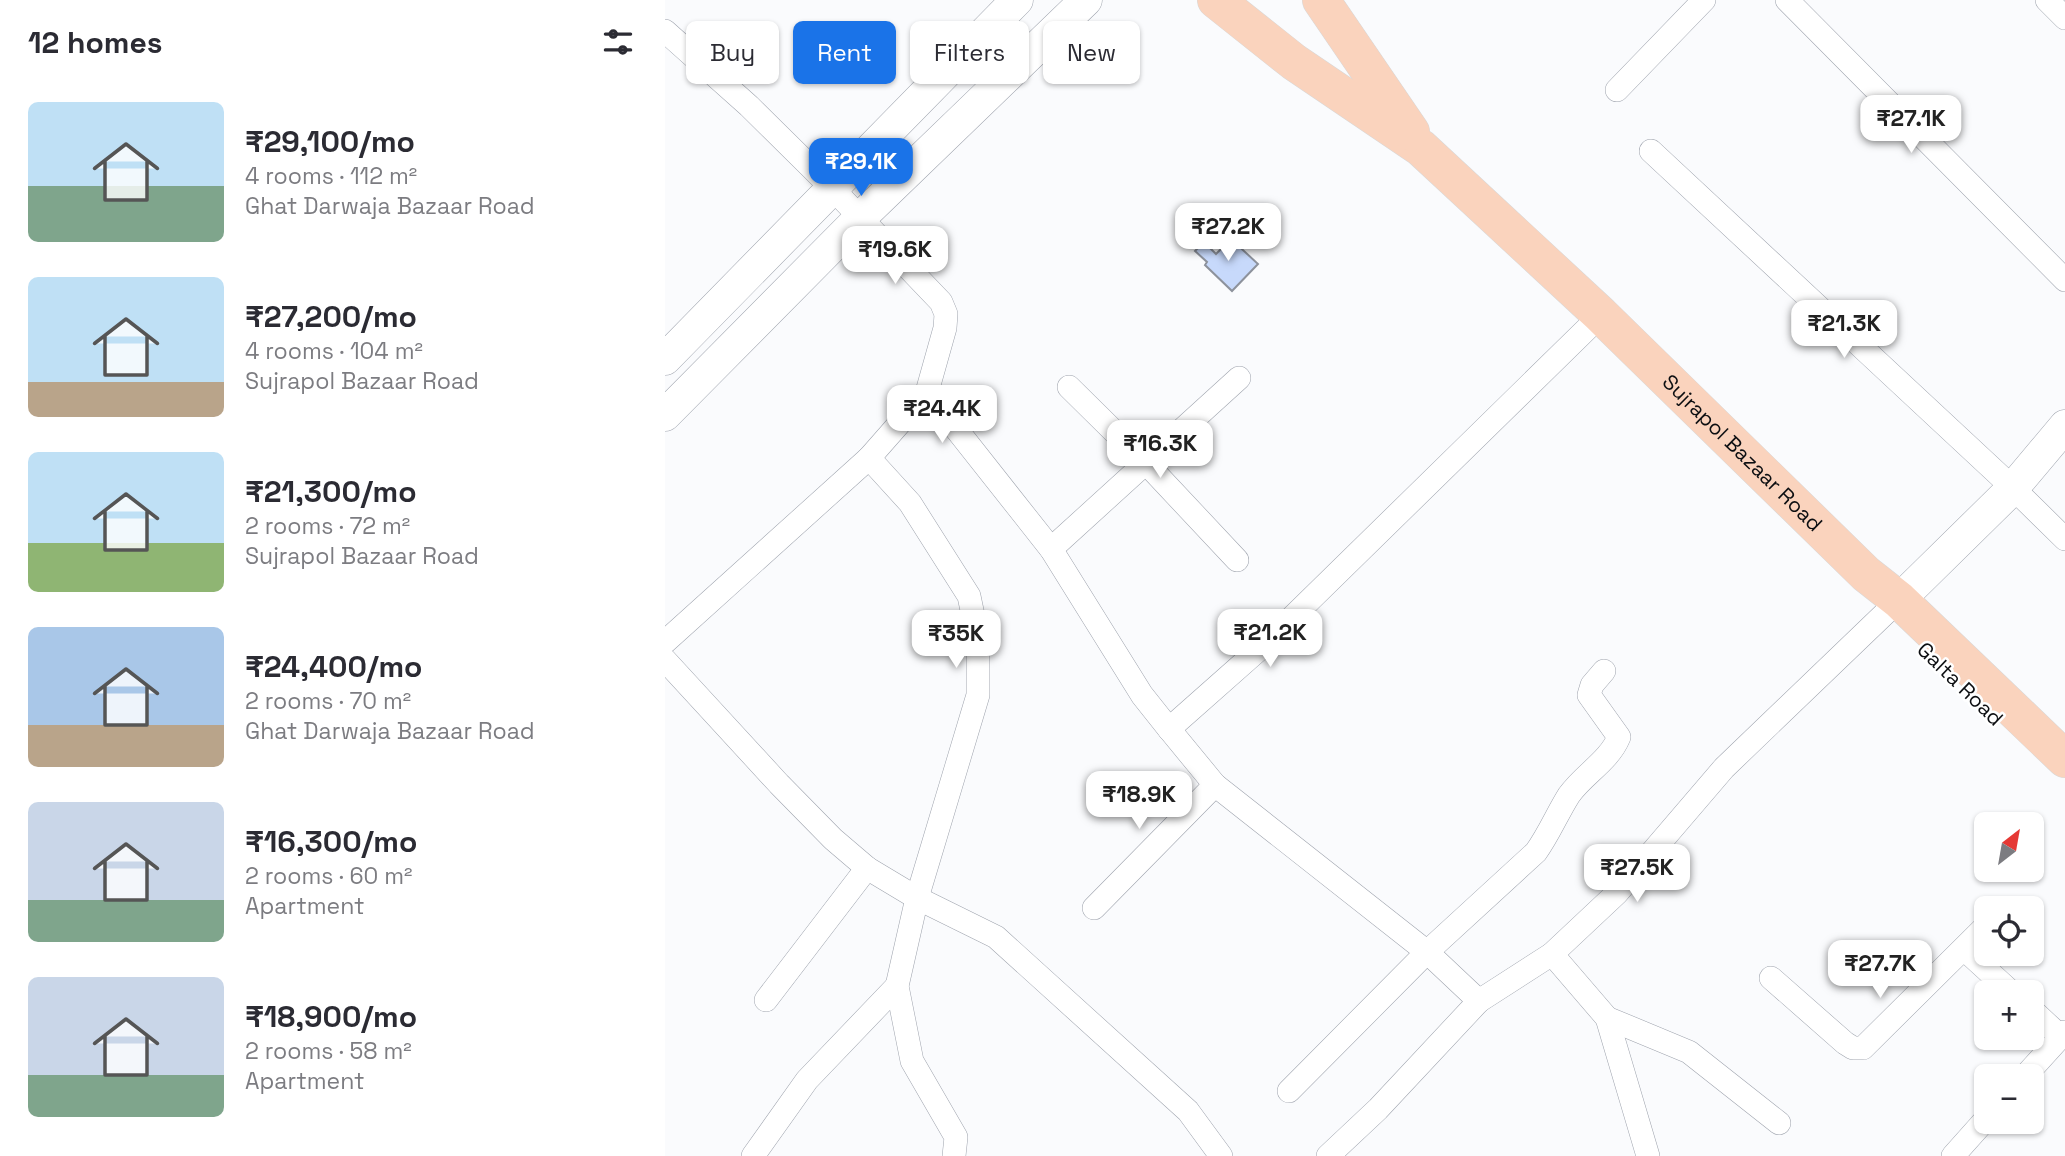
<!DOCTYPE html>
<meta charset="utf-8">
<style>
body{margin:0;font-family:"Space Grotesk",sans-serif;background:#f2f2f3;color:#2b2b33;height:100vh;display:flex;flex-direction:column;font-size:26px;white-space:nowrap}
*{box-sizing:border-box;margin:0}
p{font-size:23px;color:#7c7c81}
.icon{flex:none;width:38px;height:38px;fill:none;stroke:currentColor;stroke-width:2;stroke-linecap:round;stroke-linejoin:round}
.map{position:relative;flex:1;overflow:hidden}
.panel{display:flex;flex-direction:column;background:#fff;width:665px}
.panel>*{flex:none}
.banner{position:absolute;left:21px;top:21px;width:665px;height:63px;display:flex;gap:14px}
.needle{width:46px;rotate:31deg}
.controls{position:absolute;left:1309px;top:812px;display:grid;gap:14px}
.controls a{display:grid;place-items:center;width:70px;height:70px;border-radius:10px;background:#fff;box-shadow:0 2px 5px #0004;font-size:35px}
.price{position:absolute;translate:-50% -60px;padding:0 16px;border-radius:14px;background:#fff;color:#222;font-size:23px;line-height:46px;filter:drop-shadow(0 2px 4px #0008)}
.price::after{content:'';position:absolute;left:50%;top:42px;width:21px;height:16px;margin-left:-10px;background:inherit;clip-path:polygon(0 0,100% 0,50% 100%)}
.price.current{background:#1a73e8;color:#fff}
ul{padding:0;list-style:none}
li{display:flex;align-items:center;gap:21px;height:175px;padding:0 28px}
li span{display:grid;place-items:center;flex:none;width:196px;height:140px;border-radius:10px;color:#555}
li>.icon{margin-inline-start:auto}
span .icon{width:84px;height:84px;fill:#fffc;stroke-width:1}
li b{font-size:30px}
h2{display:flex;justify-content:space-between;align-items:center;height:84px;padding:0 28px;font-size:30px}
.chip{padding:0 24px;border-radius:10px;background:#fff;box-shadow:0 2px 5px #0004;font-size:24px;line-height:63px}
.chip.current{background:#1a73e8;color:#fff}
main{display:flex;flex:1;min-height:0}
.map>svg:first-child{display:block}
</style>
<main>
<section class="panel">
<h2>12 homes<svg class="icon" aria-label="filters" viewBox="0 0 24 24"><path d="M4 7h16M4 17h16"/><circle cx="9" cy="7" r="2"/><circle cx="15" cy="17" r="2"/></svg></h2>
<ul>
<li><span style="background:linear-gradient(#bfe0f5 60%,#7fa58c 0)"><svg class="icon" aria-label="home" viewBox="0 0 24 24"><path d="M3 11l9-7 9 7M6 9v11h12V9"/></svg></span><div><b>₹29,100/mo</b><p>4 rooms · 112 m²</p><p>Ghat Darwaja Bazaar Road</p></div></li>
<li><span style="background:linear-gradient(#bfe0f5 75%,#b9a48a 0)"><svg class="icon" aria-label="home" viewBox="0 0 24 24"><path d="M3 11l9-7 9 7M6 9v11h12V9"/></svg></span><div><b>₹27,200/mo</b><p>4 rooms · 104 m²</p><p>Sujrapol Bazaar Road</p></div></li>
<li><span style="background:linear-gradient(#bfe0f5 65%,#8fb573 0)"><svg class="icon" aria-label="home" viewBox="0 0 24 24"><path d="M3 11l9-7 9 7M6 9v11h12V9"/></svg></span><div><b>₹21,300/mo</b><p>2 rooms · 72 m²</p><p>Sujrapol Bazaar Road</p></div></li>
<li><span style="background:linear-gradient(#a9c7e8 70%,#b9a48a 0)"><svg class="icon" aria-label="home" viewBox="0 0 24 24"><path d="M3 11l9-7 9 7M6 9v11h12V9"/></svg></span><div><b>₹24,400/mo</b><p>2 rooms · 70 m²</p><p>Ghat Darwaja Bazaar Road</p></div></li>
<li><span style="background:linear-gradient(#c9d6e8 70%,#7fa58c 0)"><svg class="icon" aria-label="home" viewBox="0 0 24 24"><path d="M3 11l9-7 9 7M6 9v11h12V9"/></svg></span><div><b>₹16,300/mo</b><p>2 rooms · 60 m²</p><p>Apartment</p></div></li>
<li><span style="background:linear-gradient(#c9d6e8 70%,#7fa58c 0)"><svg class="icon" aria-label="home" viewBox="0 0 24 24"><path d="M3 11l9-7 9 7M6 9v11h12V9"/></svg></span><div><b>₹18,900/mo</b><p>2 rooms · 58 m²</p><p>Apartment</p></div></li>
</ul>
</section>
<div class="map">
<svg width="1400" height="1156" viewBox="0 0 1400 1156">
<rect width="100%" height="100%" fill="#fafbfd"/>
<!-- building -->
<path fill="#c7d9fb" stroke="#8d929c" stroke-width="2" d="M566 239 593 264 567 291 540 265 542 262 530 251 539 242 551 254Z"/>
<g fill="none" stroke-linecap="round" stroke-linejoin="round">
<defs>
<g id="street">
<path d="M1122 0 1400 280"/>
<path d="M1382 0 1400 18"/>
<path d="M0 31 84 106 168 189 276 302 281 314 280 328 262 392"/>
<path d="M952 90 1039 0"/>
<path d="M986 151 1348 488 1400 539"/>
<path d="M404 387 481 463 572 560"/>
<path d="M204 458 245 503 304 596 313 639V695L252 898 232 986 247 1061 291 1137 289 1156"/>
<path d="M386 549 574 378"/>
<path d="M0 642 204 458 262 392 386 549 477 695 504 729"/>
<path d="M0 660 114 784 168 839 202 868 252 898 331 937 523 1111 556 1156"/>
<path d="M429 908 550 785"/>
<path d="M1299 949 1346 992"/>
<path d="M887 954 942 1018 983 1156"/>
<path d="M1106 978 1180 1043 1188 1048H1198L1321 926"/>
<path d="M101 1000 202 868"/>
<path d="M814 1001 762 952 550 785 504 729 600 644 936 315"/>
<path d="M1367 1010 1396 1037"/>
<path d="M942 1018 1024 1052 1114 1123"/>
<path d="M1360 1076 1400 1032"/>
<path d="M624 1091 762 952 871 852C884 834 892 814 904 795 919 774 944 761 954 737L924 695 927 685 939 671"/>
<path d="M88 1156 142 1080 232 986"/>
<path d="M663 1156 713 1109 814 1001 887 954 952 893 1059 768 1234 600"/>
<path d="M1288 1156 1321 1119"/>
</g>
<g id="secondary">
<path d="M0 359 352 0"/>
<path d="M0 415 195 218 421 0"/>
<path d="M1234 600 1348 488 1400 426"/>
</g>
<g id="primary">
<path id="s1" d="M551 0 629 62 756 148 936 315 1201 574 1234 600 1400 759"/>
<path d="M656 0 746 132"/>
</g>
</defs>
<!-- street casing -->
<use href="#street" stroke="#9ea3ad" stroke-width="24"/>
<!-- secondary casing -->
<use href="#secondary" stroke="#9ea3ad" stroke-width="33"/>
<!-- primary casing -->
<use href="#primary" stroke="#d8d9d9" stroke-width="38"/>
<!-- street -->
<use href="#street" stroke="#fff" stroke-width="23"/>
<!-- secondary -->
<use href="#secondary" stroke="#fff" stroke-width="32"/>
<!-- primary -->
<use href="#primary" stroke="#fad3bd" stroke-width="37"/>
</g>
<g text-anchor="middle" stroke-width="5" stroke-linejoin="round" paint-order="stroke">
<!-- street labels -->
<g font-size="21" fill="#0d0f12" stroke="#fff">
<text dy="7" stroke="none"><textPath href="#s1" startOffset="696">Sujrapol Bazaar Road</textPath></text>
<text transform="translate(1295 684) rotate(44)" y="7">Galta Road</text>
</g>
</g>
</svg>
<div class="controls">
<a><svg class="needle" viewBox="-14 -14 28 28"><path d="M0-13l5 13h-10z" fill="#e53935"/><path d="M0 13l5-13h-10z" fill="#7c7c81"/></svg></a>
<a><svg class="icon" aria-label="locate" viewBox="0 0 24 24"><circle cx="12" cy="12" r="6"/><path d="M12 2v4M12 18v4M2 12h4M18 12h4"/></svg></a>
<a>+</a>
<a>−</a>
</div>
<b class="price" style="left:1246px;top:155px">₹27.1K</b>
<b class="price current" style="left:196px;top:198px">₹29.1K</b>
<b class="price" style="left:563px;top:263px">₹27.2K</b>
<b class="price" style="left:230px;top:286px">₹19.6K</b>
<b class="price" style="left:1179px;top:360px">₹21.3K</b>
<b class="price" style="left:277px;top:445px">₹24.4K</b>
<b class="price" style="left:495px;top:480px">₹16.3K</b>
<b class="price" style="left:605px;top:669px">₹21.2K</b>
<b class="price" style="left:291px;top:670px">₹35K</b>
<b class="price" style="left:474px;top:831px">₹18.9K</b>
<b class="price" style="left:972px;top:904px">₹27.5K</b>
<b class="price" style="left:1215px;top:1000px">₹27.7K</b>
<div class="banner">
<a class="chip">Buy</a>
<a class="chip current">Rent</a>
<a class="chip">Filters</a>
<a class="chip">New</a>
</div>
</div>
</main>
